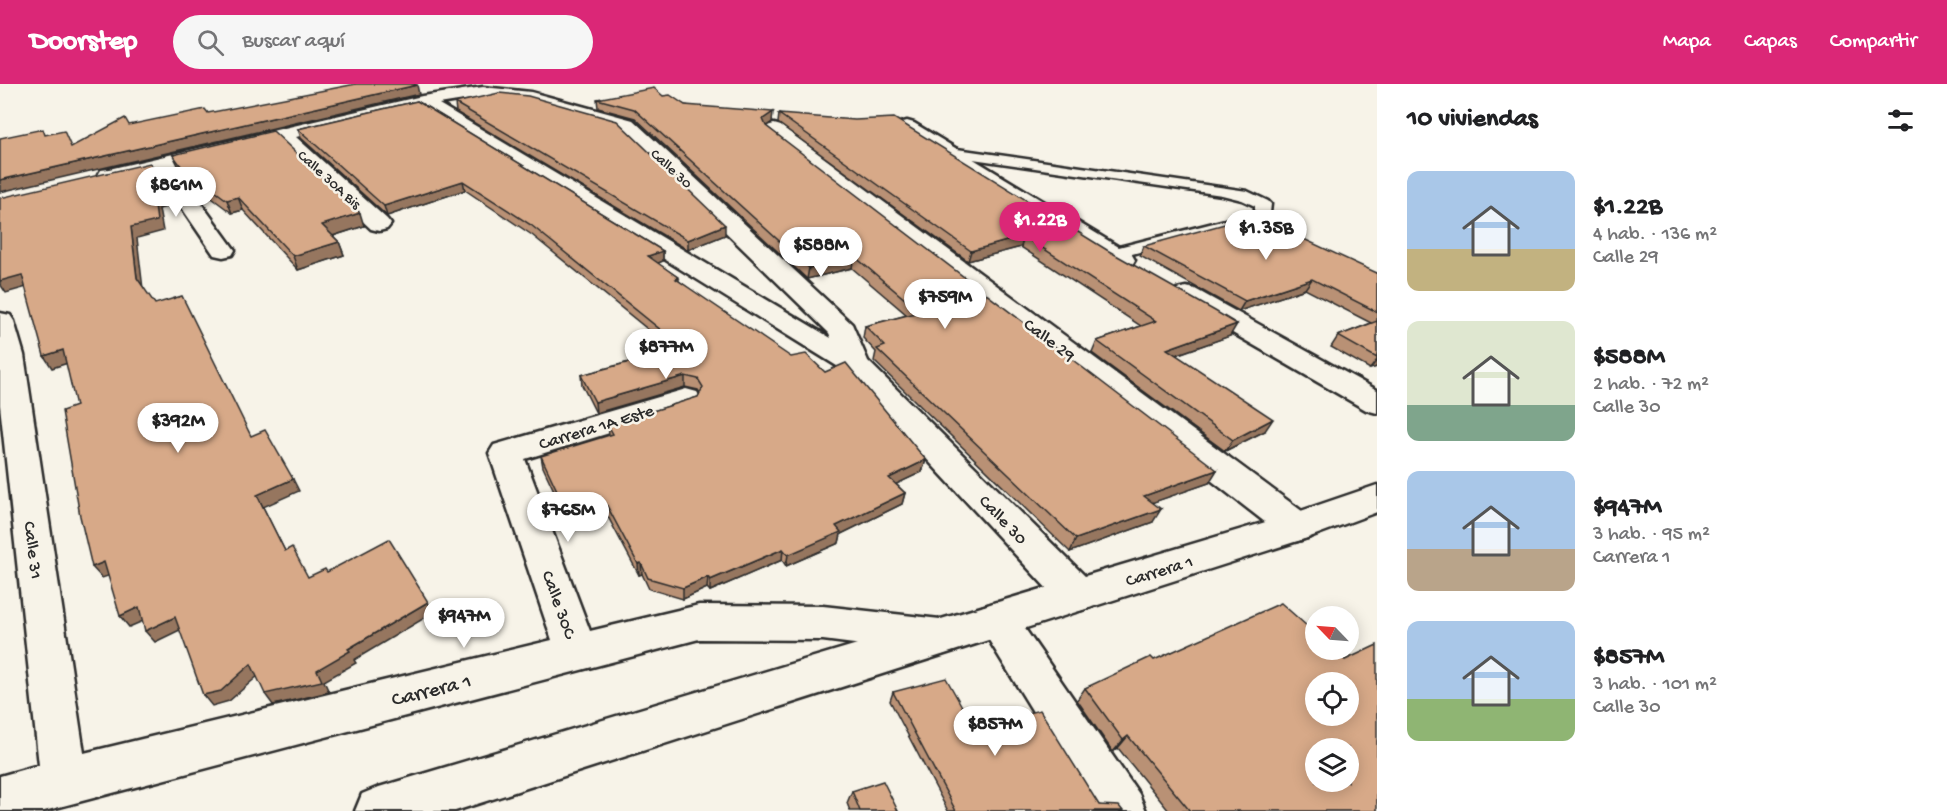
<!DOCTYPE html>
<html lang="es">
<meta charset="utf-8">
<style>
body{margin:0;font-family:"Gochi Hand",sans-serif;background:#f6f6f6;color:#202124;height:100vh;display:flex;flex-direction:column;font-size:22px;white-space:nowrap}
*{box-sizing:border-box;margin:0}
p{font-size:20px;color:#757577}
.icon{flex:none;width:33px;height:33px;fill:none;stroke:currentColor;stroke-width:2;stroke-linecap:round;stroke-linejoin:round}
.map{position:relative;flex:1;overflow:hidden}
.sheet{display:flex;flex-direction:column;background:#fff;width:570px}
.sheet>*{flex:none}
.needle{width:39px;rotate:295deg}
.buttons{position:absolute;left:1305px;top:522px;display:grid;gap:12px}
.buttons a{display:grid;place-items:center;width:54px;height:54px;border-radius:50%;background:#fff;box-shadow:0 3px 15px #0003;font-size:30px}
.price{position:absolute;translate:-50% -51px;padding:0 14px;border-radius:21px;background:#fff;color:#222;font-size:20px;line-height:39px;filter:drop-shadow(0 2px 3px #0008)}
.price::after{content:'';position:absolute;left:50%;top:36px;width:18px;height:14px;margin-left:-9px;background:inherit;clip-path:polygon(0 0,100% 0,50% 100%)}
.price.on{background:#db2777;color:#fff}
ul{padding:0;list-style:none}
li{display:flex;align-items:center;gap:18px;height:150px;padding:0 30px}
li span{display:grid;place-items:center;flex:none;width:168px;height:120px;border-radius:12px;color:#555}
li>.icon{margin-inline-start:auto}
span .icon{width:72px;height:72px;fill:#fffc;stroke-width:1}
li b{font-size:26px}
h2{display:flex;justify-content:space-between;align-items:center;height:72px;padding:0 30px;font-size:26px}
header{display:flex;align-items:center;gap:36px;box-sizing:border-box;height:84px;padding:0 30px;background:#db2777;color:#fff}
header strong{font-size:28px}
nav{display:flex;gap:33px;margin-inline-start:auto;font-size:21px}
.search{width:420px;height:54px;background:#f6f6f6;display:flex;align-items:center;gap:15px;box-sizing:border-box;padding:0 21px;border-radius:33px;color:#757577;font-size:22px}
main{display:flex;flex:1;min-height:0}
.map>svg:first-child{display:block}
</style>
<header>
<strong>Doorstep</strong>
<div class="search"><svg class="icon" aria-label="search" viewBox="0 0 24 24"><circle cx="10" cy="10" r="6"/><path d="M15 15l6 6"/></svg>Buscar aquí</div>
<nav><a>Mapa</a><a>Capas</a><a>Compartir</a></nav>
</header>
<main>
<div class="map">
<svg width="1377" height="727" viewBox="0 0 1377 727">
<rect width="100%" height="100%" fill="#f7f3e8"/>
<filter id="ink" filterUnits="userSpaceOnUse"><feTurbulence type="fractalNoise" baseFrequency=".0167" numOctaves="2"/><feDisplacementMap in="SourceGraphic" scale="12" xChannelSelector="R" yChannelSelector="G"/><feConvolveMatrix kernelMatrix="1 2 1 2 8 2 1 2 1" color-interpolation-filters="sRGB"/></filter>
<g filter="url(#ink)">
<g fill="none" stroke-linecap="round" stroke-linejoin="round">
<defs>
<path id="lane" d="M950 64 1247 107 1268 117 1271 120 1270 129 1257 137 1113 175 1107 174 1105 170 1107 166 1245 131 1255 127V122L1242 116 1222 111 945 71 943 68Z"/>
<g id="street">
<path d="M483 3 531 8 633 36 852 240 868 277 1092 499 1098 511 1092 523 1078 527 1064 523 845 287 419 23 296 53 387 135 391 140 387 145 379 147 371 145 278 57 174 82 235 166 232 171 223 173 214 171 156 86 109 97 101 96 98 91 101 86 109 85 422 12ZM483 13 530 18 619 44 829 249 831 254 439 20Z"/>
<path d="M907 37 914 39 1132 171 1135 176 1132 181 1123 183 1114 181 900 47 897 43 900 39Z"/>
<path d="M774 40 781 42 1310 433 1315 443 1310 453 1297 457 1284 453 767 50 764 46 767 42Z"/>
<path d="M1186 203 1195 205 1377 306V329L1366 326 1177 217 1173 211 1177 205Z"/>
<path d="M0 229 10 231 14 237 24 271 84 669 552 556 489 369 494 361 686 305 697 308 701 315 697 322 525 375 590 547 699 521 823 522 940 535 955 540 961 553 955 566 940 571 823 556 699 555 44 727H0V692L39 681 0 321Z"/>
<path d="M996 518 1010 523 1139 710 1146 727H1094L976 535 982 523Z"/>
</g>
<path id="primary" d="M1377 401V428L1310 453 455 727H355L362 710 379 703 1289 431Z"/>
</defs>
<!-- lane casing -->
<use href="#lane" stroke="#2b2b2b" stroke-width="5"/>
<!-- street casing -->
<use href="#street" stroke="#2b2b2b" stroke-width="5"/>
<!-- primary casing -->
<use href="#primary" stroke="#2b2b2b" stroke-width="5"/>
<!-- lane -->
<use href="#lane" fill="#f7f3e8" fill-rule="evenodd"/>
<!-- street -->
<use href="#street" fill="#f7f3e8" fill-rule="evenodd"/>
<!-- primary -->
<use href="#primary" fill="#f7f3e8" fill-rule="evenodd"/>
</g>
<!-- wall -->
<g fill="#b99175" stroke="#2b2b2b" stroke-width="1.5">
<path d="M663 12 685 21 772 38 766 42 1209 399 1153 418V438L1070 468 874 277 876 268 863 254 865 242 907 231 852 184 807 195 635 34 598 24 597 15Z"/>
<path d="M417 17 663 167V177L657 179 679 194V197L926 376 922 388 896 400 905 409 902 420 841 450 839 459 786 482 782 476 710 507 707 504 683 515 649 505 642 490 639 491 607 431 571 443 543 383 541 372 609 351 608 341 698 313 700 309 698 306 685 303 596 329 582 301 581 291 673 266 532 151 465 106 387 132 301 54 298 45Z"/>
<path d="M455 19 725 151 688 166 456 28Z"/>
<path d="M779 30 1230 252 1176 271 1265 347 1225 367 1092 269 1097 257 1141 242 1021 163 968 177 778 39Z"/>
<path d="M173 71 364 142 333 152 339 158 344 171 298 186 243 126 232 129 209 112 201 114 179 83Z"/>
<path d="M1144 162 1377 189V283L1370 285 1331 263 1338 252 1371 239 1305 205 1239 227 1140 172Z"/>
<path d="M1154 576H1345L1377 727H1169L1118 664 1113 668 1077 616 1085 604Z"/>
<path d="M893 608 973 642 1099 721 1123 727H948L890 617Z"/>
<path d="M852 707 898 727H850L847 719Z"/>
</g>
<!-- shaded-wall -->
<g fill="#96765f" stroke="#2b2b2b" stroke-width="1.5">
<path d="M417 1 419 10 0 108V96Z"/>
<path d="M773 28 772 38 762 45 763 35Z"/>
<path d="M463 97 465 106 387 132 384 122Z"/>
<path d="M204 99 209 112 201 114 195 101Z"/>
<path d="M172 110 177 120 159 125 163 147 137 154 143 205 137 194 131 143 154 114Z"/>
<path d="M238 113 243 126 232 129 227 116Z"/>
<path d="M360 129 364 142 326 154 322 141Z"/>
<path d="M725 141V151L688 166V156Z"/>
<path d="M1024 152 1021 163 968 177 971 167Z"/>
<path d="M339 158 344 171 298 186 293 172Z"/>
<path d="M663 167V177L649 183 648 172Z"/>
<path d="M854 172 852 184 807 195 809 184Z"/>
<path d="M22 191 30 202 6 209 0 200V193Z"/>
<path d="M1312 195 1305 205 1239 227 1245 217Z"/>
<path d="M1237 240 1230 252 1161 276 1167 265Z"/>
<path d="M63 266 71 278 52 284 44 272Z"/>
<path d="M1377 276V283L1370 285Z"/>
<path d="M685 292V303L596 329 595 318Z"/>
<path d="M1273 335 1265 347 1225 367 1233 356Z"/>
<path d="M926 376 922 388 886 405 889 394Z"/>
<path d="M1217 386 1209 399 1137 424 1144 412Z"/>
<path d="M293 395 299 407 263 423 291 479 257 411Z"/>
<path d="M905 409 902 420 841 450 839 459 786 482 788 471 836 442Z"/>
<path d="M606 420 607 431 571 443 569 432Z"/>
<path d="M1161 425 1153 438 1070 468 1076 455Z"/>
<path d="M783 465 782 476 710 507V496Z"/>
<path d="M104 478 114 490 102 494 92 483Z"/>
<path d="M641 479 642 490 639 491 638 480Z"/>
<path d="M708 493 707 504 683 515V504Z"/>
<path d="M428 518 433 529 354 576 356 579 324 597 329 608 273 621 265 610 317 586 348 565Z"/>
<path d="M139 523 148 535 129 543 120 532Z"/>
<path d="M175 533 184 544 155 558 145 547Z"/>
<path d="M251 580 259 591 229 617 212 622 203 611Z"/>
<path d="M1128 652 1118 664 1113 668 1123 656Z"/>
</g>
<!-- building -->
<g fill="#d7a988" stroke="#2b2b2b" stroke-width="1.5" fill-rule="evenodd">
<path d="M356 0H415L417 1 0 96V54L43 45 45 51 64 47 71 63 125 34 129 41 205 25 208 29Z"/>
<path d="M654 4 663 12 670 11 685 21 773 28 763 35 766 42 1217 386 1144 412 1161 425 1076 455 877 265 885 262 865 242 920 228 854 172 809 184 634 25 597 15Z"/>
<path d="M499 9 528 12 617 37 725 141 688 156 455 19Z"/>
<path d="M417 17 663 167 648 172 679 194 676 195 791 273 806 270 825 288 846 279 926 376 889 394 905 409 836 442 841 448 788 471 783 465 710 496 708 493 683 504 648 494 641 479 638 480 606 420 569 432 541 372 613 350 608 341 698 313 703 303 698 295 685 292 595 318 581 291 683 264 531 141 463 97 384 122 298 45Z"/>
<path d="M779 30 855 36 894 34 1107 166 1215 227 1237 240 1167 265 1273 335 1233 356 1097 257 1156 237 1024 152 971 167Z"/>
<path d="M273 47 360 129 322 141 339 158 293 172 238 113 227 116 204 99 195 101 173 71Z"/>
<path d="M150 79 172 110 154 114 157 137 131 143 137 194 155 220 182 212 251 352 265 346 293 395 257 411 285 467 292 463 308 493 325 485 327 488 389 455 428 518 348 565 350 567 317 586 322 597 265 610 251 580 221 607 203 611 175 533 145 547 139 523 120 532 104 478 92 483 80 432 62 327 76 322 63 266 44 272 22 191 0 197V114Z"/>
<path d="M1254 132 1377 189V228L1312 195 1245 217 1144 162Z"/>
<path d="M1377 237V274L1338 252Z"/>
<path d="M1281 519 1316 550V566H1333L1345 576 1377 561V727H1190L1128 652 1123 656 1085 604 1151 573 1154 576ZM1316 598H1348V632H1316ZM1316 664H1348V698H1316Z"/>
<path d="M946 594 973 642 1040 626 1099 721 1119 722 1123 727H956L893 608Z"/>
<path d="M883 697 898 727H860L852 707Z"/>
</g>
</g>
<g text-anchor="middle" stroke-width="5" stroke-linejoin="round" paint-order="stroke">
<!-- far-street labels -->
<g font-size="15" fill="#2b2b2b" stroke="#f7f3e8">
<text transform="translate(672 84) rotate(43)" y="5">Calle 30</text>
<text transform="translate(330 95) rotate(42)" y="5">Calle 30A Bis</text>
</g>
<!-- street labels -->
<g font-size="18" fill="#2b2b2b" stroke="#f7f3e8">
<text transform="translate(1050 255) rotate(37)" y="6">Calle 29</text>
<text transform="translate(596 342) rotate(-17)" y="6">Carrera 1A Este</text>
<text transform="translate(1004 435) rotate(46)" y="6">Calle 30</text>
<text transform="translate(34 466) rotate(83)" y="6">Calle 31</text>
<text transform="translate(1159 486) rotate(-17)" y="6">Carrera 1</text>
<text transform="translate(560 520) rotate(70)" y="6">Calle 30C</text>
</g>
<!-- near-street labels -->
<g font-size="21" fill="#2b2b2b" stroke="#f7f3e8">
<text transform="translate(431 605) rotate(-14)" y="7">Carrera 1</text>
</g>
</g>
</svg>
<div class="buttons">
<a><svg class="needle" viewBox="-14 -14 28 28"><path d="M0-13l5 13h-10z" fill="#e53935"/><path d="M0 13l5-13h-10z" fill="#757577"/></svg></a>
<a><svg class="icon" aria-label="locate" viewBox="0 0 24 24"><circle cx="12" cy="12" r="6"/><path d="M12 2v4M12 18v4M2 12h4M18 12h4"/></svg></a>
<a><svg class="icon" aria-label="layers" viewBox="0 0 24 24"><path d="M12 4l9 5-9 5-9-5zM3 14l9 5 9-5"/></svg></a>
</div>
<b class="price" style="left:176px;top:134px">$861M</b>
<b class="price on" style="left:1040px;top:169px">$1.22B</b>
<b class="price" style="left:1266px;top:177px">$1.35B</b>
<b class="price" style="left:821px;top:194px">$588M</b>
<b class="price" style="left:945px;top:246px">$759M</b>
<b class="price" style="left:666px;top:296px">$877M</b>
<b class="price" style="left:178px;top:370px">$392M</b>
<b class="price" style="left:568px;top:459px">$765M</b>
<b class="price" style="left:464px;top:565px">$947M</b>
<b class="price" style="left:995px;top:673px">$857M</b>
</div>
<section class="sheet">
<h2>10 viviendas<svg class="icon" aria-label="filters" viewBox="0 0 24 24"><path d="M4 7h16M4 17h16"/><circle cx="9" cy="7" r="2"/><circle cx="15" cy="17" r="2"/></svg></h2>
<ul>
<li><span style="background:linear-gradient(#a9c7e8 65%,#c2b280 0)"><svg class="icon" aria-label="home" viewBox="0 0 24 24"><path d="M3 11l9-7 9 7M6 9v11h12V9"/></svg></span><div><b>$1.22B</b><p>4 hab. · 136 m²</p><p>Calle 29</p></div></li>
<li><span style="background:linear-gradient(#dfe7d0 70%,#7fa58c 0)"><svg class="icon" aria-label="home" viewBox="0 0 24 24"><path d="M3 11l9-7 9 7M6 9v11h12V9"/></svg></span><div><b>$588M</b><p>2 hab. · 72 m²</p><p>Calle 30</p></div></li>
<li><span style="background:linear-gradient(#a9c7e8 65%,#b9a48a 0)"><svg class="icon" aria-label="home" viewBox="0 0 24 24"><path d="M3 11l9-7 9 7M6 9v11h12V9"/></svg></span><div><b>$947M</b><p>3 hab. · 95 m²</p><p>Carrera 1</p></div></li>
<li><span style="background:linear-gradient(#a9c7e8 65%,#8fb573 0)"><svg class="icon" aria-label="home" viewBox="0 0 24 24"><path d="M3 11l9-7 9 7M6 9v11h12V9"/></svg></span><div><b>$857M</b><p>3 hab. · 101 m²</p><p>Calle 30</p></div></li>
</ul>
</section>
</main>
